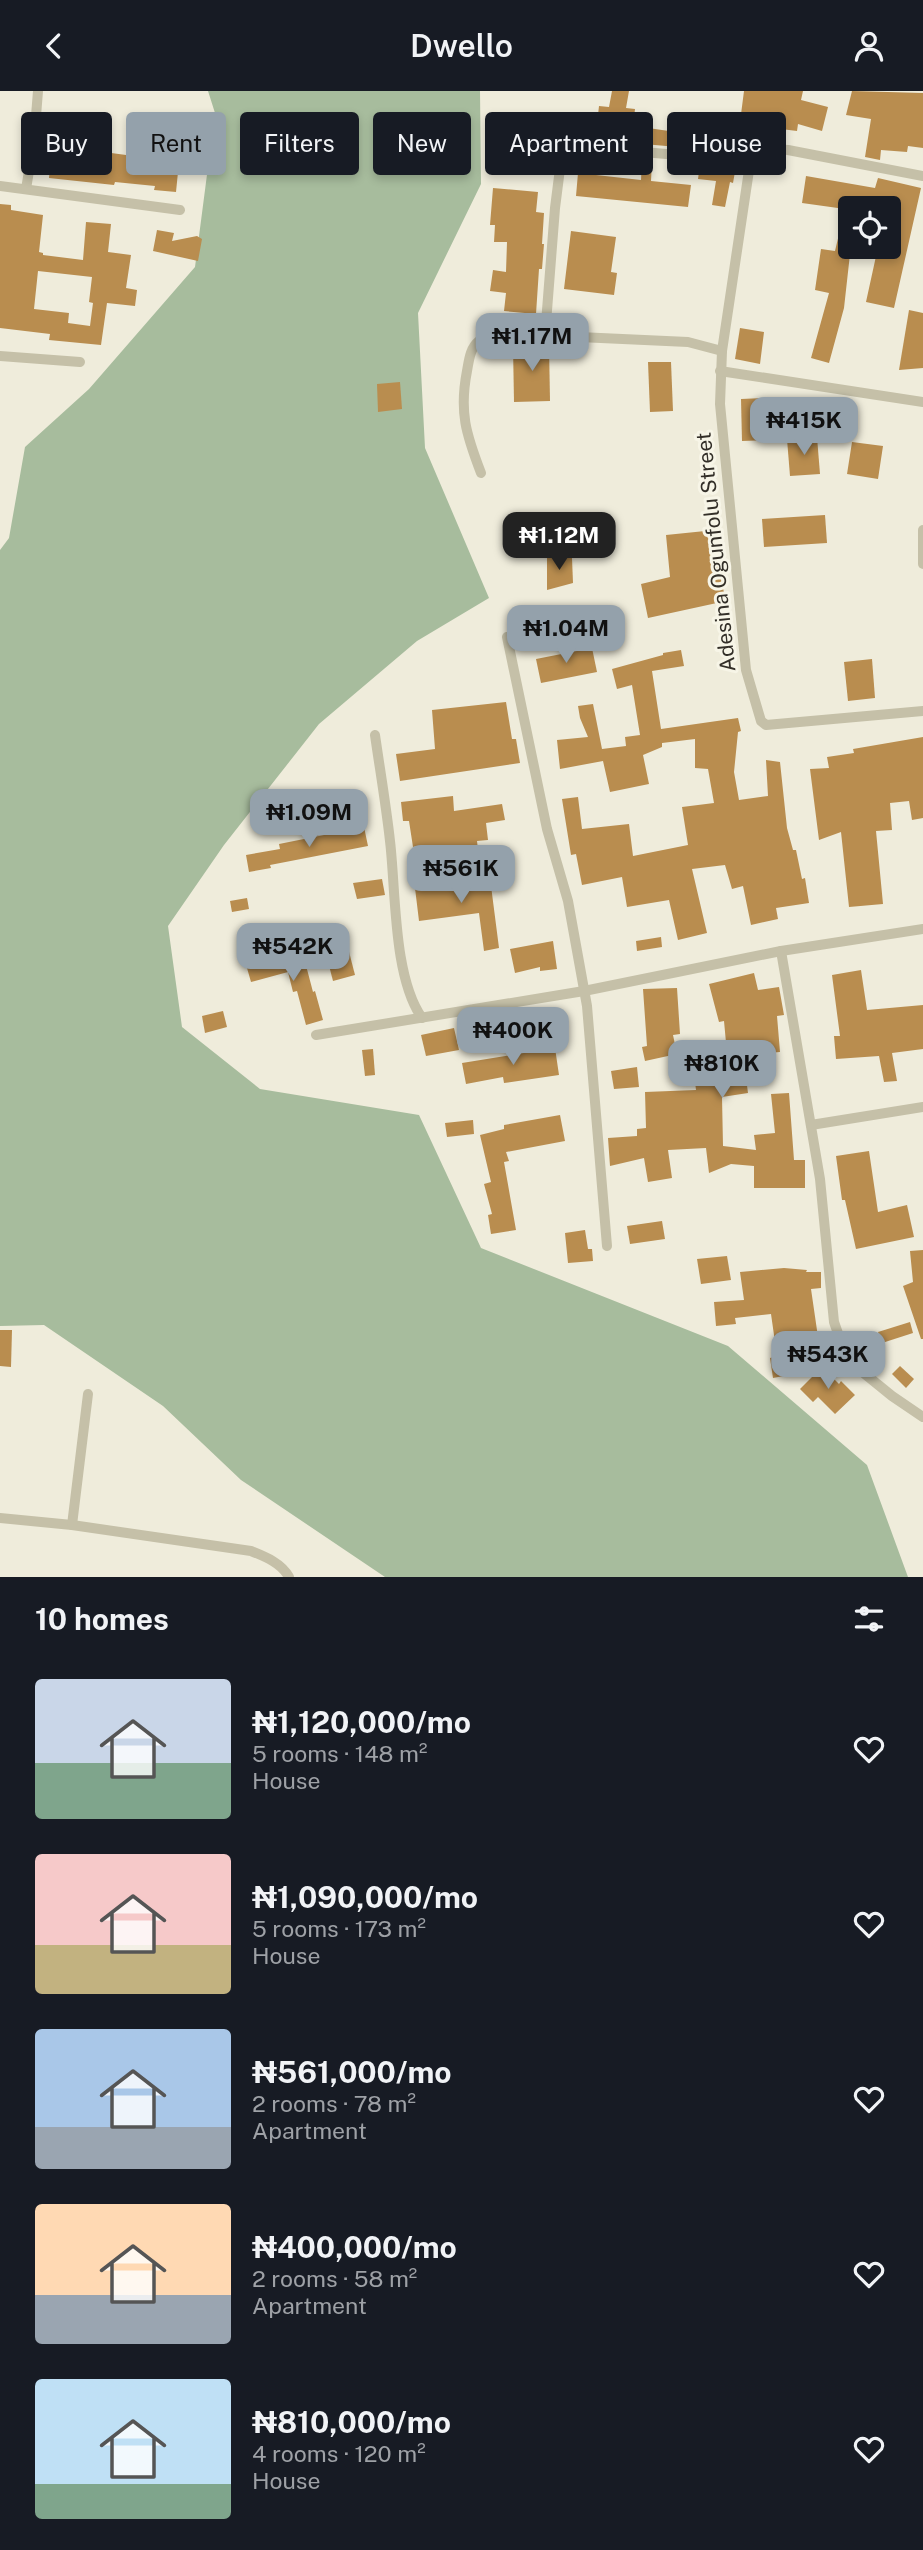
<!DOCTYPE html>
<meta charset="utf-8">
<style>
body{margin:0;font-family:"Public Sans",sans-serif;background:#20242c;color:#f1f3f6;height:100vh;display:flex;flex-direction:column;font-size:26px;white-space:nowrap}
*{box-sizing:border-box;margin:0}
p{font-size:23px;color:#9ea1a6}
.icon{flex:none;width:38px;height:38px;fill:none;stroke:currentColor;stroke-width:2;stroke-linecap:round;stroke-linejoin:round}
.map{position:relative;height:1486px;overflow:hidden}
.sheet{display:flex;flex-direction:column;background:#171b24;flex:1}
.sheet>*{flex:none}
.hud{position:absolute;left:21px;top:21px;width:882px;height:63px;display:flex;gap:14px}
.buttons{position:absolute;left:838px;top:105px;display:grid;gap:14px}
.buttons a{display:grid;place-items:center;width:63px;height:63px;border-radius:7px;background:#171b24;box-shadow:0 4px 10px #0003;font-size:35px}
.price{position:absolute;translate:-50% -60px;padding:0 16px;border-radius:14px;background:#94a1ab;color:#111;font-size:23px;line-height:46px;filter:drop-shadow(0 2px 4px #0008)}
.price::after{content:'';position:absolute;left:50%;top:42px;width:21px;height:16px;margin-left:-10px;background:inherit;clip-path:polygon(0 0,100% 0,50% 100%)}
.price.on{background:#222;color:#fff}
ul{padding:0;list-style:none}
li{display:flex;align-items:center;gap:21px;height:175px;padding:0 35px}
li span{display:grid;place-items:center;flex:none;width:196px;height:140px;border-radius:7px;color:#555}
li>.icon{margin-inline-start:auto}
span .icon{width:84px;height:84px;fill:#fffc;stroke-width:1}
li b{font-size:30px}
h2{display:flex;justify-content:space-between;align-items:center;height:84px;padding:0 35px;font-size:30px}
.chip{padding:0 24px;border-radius:7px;background:#171b24;box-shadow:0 4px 10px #0003;font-size:24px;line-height:63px}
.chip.on{background:#94a1ab;color:#111}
header{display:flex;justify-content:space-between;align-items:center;height:91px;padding:0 35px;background:#171b24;font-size:32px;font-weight:600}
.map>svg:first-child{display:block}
</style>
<header><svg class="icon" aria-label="back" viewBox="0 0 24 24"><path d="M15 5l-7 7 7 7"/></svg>Dwello<svg class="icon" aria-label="person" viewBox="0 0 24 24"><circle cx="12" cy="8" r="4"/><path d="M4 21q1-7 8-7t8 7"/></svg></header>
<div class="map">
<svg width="923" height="1486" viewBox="0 0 923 1486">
<rect width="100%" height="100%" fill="#efecdb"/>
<!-- green -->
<path fill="#a7bc9d" d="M208 0H480L481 93 418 222 425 357 489 507 417 550 319 633 224 754 168 835 182 936 260 998 419 1024 481 1157 728 1255 867 1374 908 1486H385L241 1389 163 1315 44 1234 0 1235V459L9 447 25 356 89 298 195 176 215 22Z"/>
<!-- building -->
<g fill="#b98d4f" fill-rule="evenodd">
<path d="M612 0H629L626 17 635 18 633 36 597 33 599 15 609 16Z"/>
<path d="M744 0H803L801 9 828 16 822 40 798 33 797 40 773 37 774 25 754 22 753 32 740 31Z"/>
<path d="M852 0 923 2V57L908 55 907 61 881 59 880 69 865 66 871 28 846 24Z"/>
<path d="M130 23 157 25 153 68 179 71 176 101 154 99 155 95 115 91 114 94 49 87 51 67H48L54 31 85 34 82 58 126 64Z"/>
<path d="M587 34 603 35 602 49 586 48Z"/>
<path d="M634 35 683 42 684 39 713 42V40L737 41 735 58 689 57 632 52Z"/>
<path d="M642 69 652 70 651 90 691 94 688 116 576 105 578 82 641 89Z"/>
<path d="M700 73 736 75 733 92 730 91 725 116 712 114 716 90 698 88Z"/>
<path d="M806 85 875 97 878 87 921 97 894 217 866 211 878 156H889V117H850V163L844 217 829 272 811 267 829 202 815 199 821 158 835 160 845 118 802 112Z"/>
<path d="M493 97 538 101 536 121 544 122 542 153H544L542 178H539L536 223 504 220 506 202 490 200 493 179 506 181 507 151H494L495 134H490Z"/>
<path d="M0 113 11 114V119L43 124 39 161 43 162V164L83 169 86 131 111 133 108 161 131 164 126 197 137 199 135 215 107 212 101 254 49 249 50 243 0 237ZM38 180 92 186 89 211 93 212 90 235 68 232 69 222 34 218Z"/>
<path d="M157 139 174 142 172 150 197 145 202 148 198 170 153 160Z"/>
<path d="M571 140 616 146 611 181 617 182 614 204 564 198Z"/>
<path d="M909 219 923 222V277L899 279Z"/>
<path d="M740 237 764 241 760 273 735 268Z"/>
<path d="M549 254 550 310 514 311 513 255Z"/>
<path d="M648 271H671L673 320 650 321Z"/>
<path d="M400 291 402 318 378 321 377 293Z"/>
<path d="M766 307 768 349 742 350 741 308Z"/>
<path d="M817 346 820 383 790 385 787 348Z"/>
<path d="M852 351 883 355 878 388 847 383Z"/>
<path d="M825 424 827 452 764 456 762 428Z"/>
<path d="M715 439 718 467H716L726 510 648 527 641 493 670 486 666 444Z"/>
<path d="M547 467H572L573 492 547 499Z"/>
<path d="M592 557 597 581 541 592 536 568Z"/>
<path d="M681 559 684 575 652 580 661 638 738 627 741 640 738 641 734 681 739 709 768 705 766 669 780 671 787 737 793 759H796L802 788 805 787 809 812 776 817 778 828 751 834 743 795 732 798 725 774 692 778 707 842 678 849 669 809 627 816 622 786 582 794 576 763 571 764 562 708 578 706 582 738 629 733 633 765 688 754 682 716 714 712 708 678 695 677V648L662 652V656L643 664 649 693 610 701 603 670 560 678 557 649 588 646 580 627 578 615 593 613 602 658 626 655 625 646 640 644 632 594 617 598 612 578 663 564V562Z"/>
<path d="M872 568 875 607 848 610 844 571Z"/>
<path d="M506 611 512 648H516L520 672 400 690 396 663 435 658 432 619Z"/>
<path d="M923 646V727L912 729 909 710 890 712 892 739 876 740 883 813 849 816 841 741 819 749 810 678 829 677 827 666 854 662 853 658Z"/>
<path d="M453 705 454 720 502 713 505 729 486 732 488 749 477 750 479 767 421 773 417 755 413 756 409 730H403L401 711Z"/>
<path d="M364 736 368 755 270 774 271 777 249 781 246 764 280 758 279 753Z"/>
<path d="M490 787 499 857 484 860 479 822 419 830 415 797Z"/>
<path d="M382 788 385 804 357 808 353 792Z"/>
<path d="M247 807 249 818 232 821 230 810Z"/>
<path d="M661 846 662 856 637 860 636 850Z"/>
<path d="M553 850 557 878 540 880V876L515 882 510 858Z"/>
<path d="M347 853 355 884 333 890 325 859Z"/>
<path d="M303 863 313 901 315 900 323 929 306 934 297 900 293 901 288 881 251 891 247 877Z"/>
<path d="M861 879 867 919 923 914V958L892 962 897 990 884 991 879 965 836 968 834 945H840L832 884Z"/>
<path d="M754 882 758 899 779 896 784 924 777 925 780 961 743 964 748 1002 722 1006 723 1055 756 1059 754 1044 775 1042 771 1003 789 1002 794 1069H805V1097H754V1075L731 1073 709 1082 706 1057 668 1059 672 1087 648 1091 644 1067 610 1075 608 1047 637 1045V1038L646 1037 645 1001 696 999 695 991 725 988 723 974 728 973 724 930 719 931 709 893Z"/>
<path d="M677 897 680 943 673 944 677 963 645 970 642 956 647 955 643 898Z"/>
<path d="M223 920 227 936 205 942 202 925Z"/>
<path d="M454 937 459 959 426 965 421 944Z"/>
<path d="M555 957 559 984 504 992 503 986 466 993 462 972Z"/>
<path d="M373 958 375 984 365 985 362 959Z"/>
<path d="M637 976 639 996 614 998 611 980Z"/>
<path d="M560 1024 565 1050 506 1061 509 1070 504 1071 516 1139 491 1143 488 1124 492 1123 484 1093 491 1091 480 1044 504 1038V1034Z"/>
<path d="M473 1029 474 1043 447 1046 445 1032Z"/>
<path d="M869 1060 878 1121 907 1114 914 1146 856 1158 845 1109H842L836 1065Z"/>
<path d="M662 1130 665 1148 630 1153 627 1135Z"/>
<path d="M585 1139 588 1158H592L593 1170 568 1172 565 1142Z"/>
<path d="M923 1159V1248H921L903 1195 913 1191 910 1160Z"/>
<path d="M727 1165 731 1189 701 1193 697 1168Z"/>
<path d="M784 1177 807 1179 806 1181H821V1197L811 1198 819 1253 803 1257 807 1261 810 1280 773 1287 770 1267 777 1265 771 1223 735 1227 736 1233 716 1235 714 1211 744 1209 740 1181Z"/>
<path d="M910 1231 913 1242 882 1252 878 1241Z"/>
<path d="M0 1239H12L11 1276 0 1275Z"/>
<path d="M900 1275 914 1288 906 1297 892 1283Z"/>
<path d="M822 1276 839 1293 841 1290 855 1304 835 1323 818 1306 813 1311 800 1298Z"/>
</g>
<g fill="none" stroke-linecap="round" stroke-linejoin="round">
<!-- minor -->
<g stroke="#c5c0a8" stroke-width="10">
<path d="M751 66 722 260 720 313 746 579 761 630 766 634 923 620"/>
<path d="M0 95 180 119"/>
<path d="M26 98 34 50 38 0"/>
<path d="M545 245 555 117 563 54 689 65 751 66 773 58 788 59 923 85"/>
<path d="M0 265 80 271"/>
<path d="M720 280 923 311"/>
<path d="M481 382C466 343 459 321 467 280 469 269 470 257 479 250 483 246 490 244 494 242L688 251 722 260"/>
<path d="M923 439V473"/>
<path d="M507 546 547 738 568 810 587 915 607 1155"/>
<path d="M375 644C380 679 386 714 390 750 396 800 393 886 422 927"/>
<path d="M781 860 820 1088 834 1231 842 1254 860 1279 892 1305 923 1326"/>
<path d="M316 944 584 900 781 860 923 838"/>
<path d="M811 1034 923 1016"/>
<path d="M0 1427 72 1434 251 1460C266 1466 281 1472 289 1486"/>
<path d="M72 1434 88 1303"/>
</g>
</g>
<g text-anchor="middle" stroke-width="6" stroke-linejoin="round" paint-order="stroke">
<!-- street labels -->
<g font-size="21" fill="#332f28" stroke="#f7f5e7">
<text transform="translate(716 461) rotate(-96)" y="7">Adesina Ogunfolu Street</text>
</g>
</g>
</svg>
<div class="buttons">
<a><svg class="icon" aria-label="locate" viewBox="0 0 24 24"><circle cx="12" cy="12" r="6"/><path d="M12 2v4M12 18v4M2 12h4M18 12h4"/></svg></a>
</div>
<b class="price" style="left:532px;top:282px">₦1.17M</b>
<b class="price" style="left:804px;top:366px">₦415K</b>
<b class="price on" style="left:559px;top:481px">₦1.12M</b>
<b class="price" style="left:566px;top:574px">₦1.04M</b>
<b class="price" style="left:309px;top:758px">₦1.09M</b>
<b class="price" style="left:461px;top:814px">₦561K</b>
<b class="price" style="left:293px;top:892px">₦542K</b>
<b class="price" style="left:513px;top:976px">₦400K</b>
<b class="price" style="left:722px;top:1009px">₦810K</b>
<b class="price" style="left:828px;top:1300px">₦543K</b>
<div class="hud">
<a class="chip">Buy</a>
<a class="chip on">Rent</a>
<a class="chip">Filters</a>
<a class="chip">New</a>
<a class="chip">Apartment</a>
<a class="chip">House</a>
</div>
</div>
<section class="sheet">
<h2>10 homes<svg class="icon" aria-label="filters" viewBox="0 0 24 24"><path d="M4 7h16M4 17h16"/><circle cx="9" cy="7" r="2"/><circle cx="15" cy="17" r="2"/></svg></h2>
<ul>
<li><span style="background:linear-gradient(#c9d6e8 60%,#7fa58c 0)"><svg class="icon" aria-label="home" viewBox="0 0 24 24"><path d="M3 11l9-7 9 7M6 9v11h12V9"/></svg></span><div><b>₦1,120,000/mo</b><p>5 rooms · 148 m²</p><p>House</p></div><svg class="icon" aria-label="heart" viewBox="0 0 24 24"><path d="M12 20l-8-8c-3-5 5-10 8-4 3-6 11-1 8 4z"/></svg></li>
<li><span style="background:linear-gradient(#f6c9c9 65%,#c2b280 0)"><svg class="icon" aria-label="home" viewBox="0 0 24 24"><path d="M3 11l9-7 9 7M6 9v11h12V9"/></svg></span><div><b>₦1,090,000/mo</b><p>5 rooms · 173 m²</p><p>House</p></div><svg class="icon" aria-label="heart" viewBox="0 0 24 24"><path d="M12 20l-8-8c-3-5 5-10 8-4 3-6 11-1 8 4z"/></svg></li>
<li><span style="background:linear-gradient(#a9c7e8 70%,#9aa5b1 0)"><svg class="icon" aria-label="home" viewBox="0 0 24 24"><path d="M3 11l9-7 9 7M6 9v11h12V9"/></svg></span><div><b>₦561,000/mo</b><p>2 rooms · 78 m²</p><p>Apartment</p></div><svg class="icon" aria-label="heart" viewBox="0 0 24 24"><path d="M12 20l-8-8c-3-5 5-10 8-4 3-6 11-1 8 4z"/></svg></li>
<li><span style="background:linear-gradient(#ffd9b3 65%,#9aa5b1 0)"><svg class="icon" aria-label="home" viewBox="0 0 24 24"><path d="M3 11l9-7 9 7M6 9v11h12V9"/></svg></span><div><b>₦400,000/mo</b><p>2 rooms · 58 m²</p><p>Apartment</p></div><svg class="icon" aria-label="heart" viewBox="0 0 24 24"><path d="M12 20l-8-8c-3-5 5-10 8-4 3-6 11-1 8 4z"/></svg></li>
<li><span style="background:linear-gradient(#bfe0f5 75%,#7fa58c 0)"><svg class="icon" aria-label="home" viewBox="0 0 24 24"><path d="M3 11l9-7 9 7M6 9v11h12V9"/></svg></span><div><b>₦810,000/mo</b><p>4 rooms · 120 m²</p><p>House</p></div><svg class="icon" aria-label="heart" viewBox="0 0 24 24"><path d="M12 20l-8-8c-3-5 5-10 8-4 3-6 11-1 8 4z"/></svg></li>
</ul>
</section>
